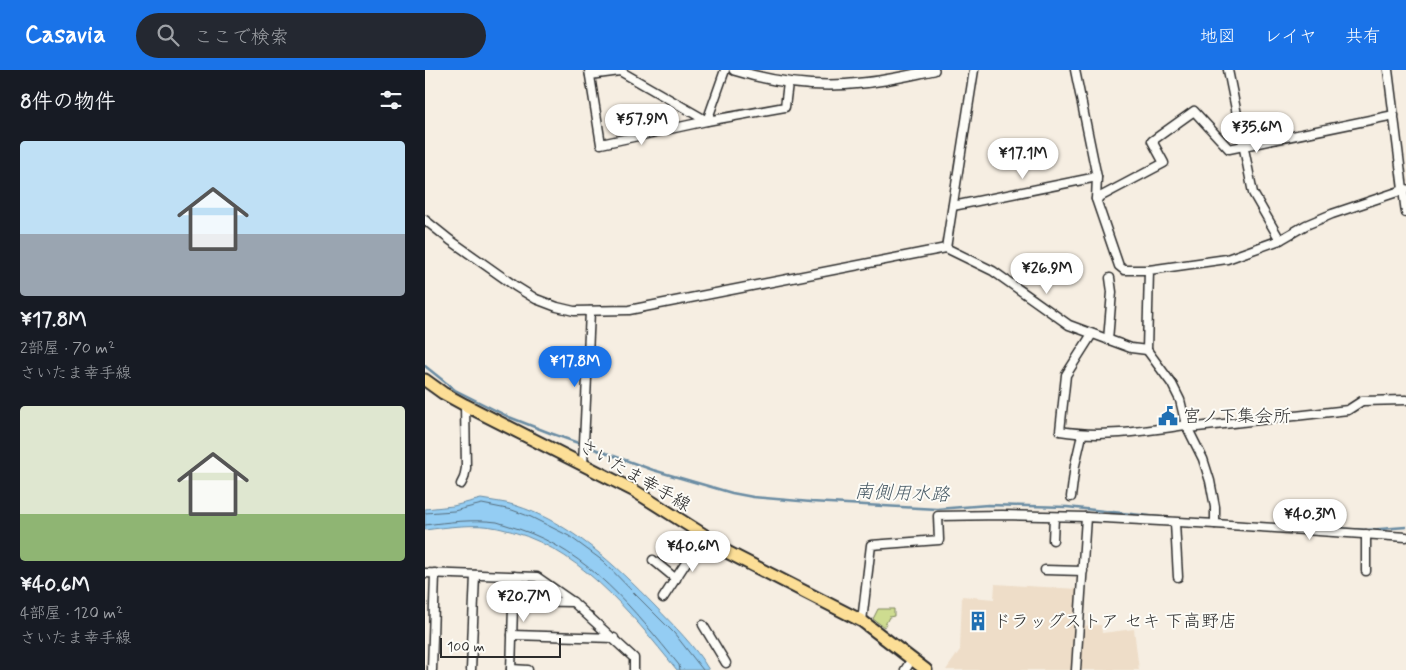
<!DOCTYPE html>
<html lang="ja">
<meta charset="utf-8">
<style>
body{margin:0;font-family:Mynerve,"Klee One",sans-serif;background:#242831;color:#f1f3f6;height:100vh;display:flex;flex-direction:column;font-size:19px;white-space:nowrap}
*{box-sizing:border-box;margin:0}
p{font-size:16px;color:#9ea1a6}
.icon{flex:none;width:28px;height:28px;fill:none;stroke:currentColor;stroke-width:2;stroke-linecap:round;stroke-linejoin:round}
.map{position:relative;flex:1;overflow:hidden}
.drawer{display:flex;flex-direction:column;background:#171b24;width:425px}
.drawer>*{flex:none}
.scale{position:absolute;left:15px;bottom:12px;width:121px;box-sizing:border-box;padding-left:5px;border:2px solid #2b2b2b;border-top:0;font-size:14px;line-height:18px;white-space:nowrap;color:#2b2b2b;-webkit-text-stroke:4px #fdfcf7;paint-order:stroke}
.price{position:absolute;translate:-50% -42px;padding:0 11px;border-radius:18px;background:#fff;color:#222;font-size:16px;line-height:32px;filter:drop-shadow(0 1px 2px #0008)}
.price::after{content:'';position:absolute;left:50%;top:30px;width:15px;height:11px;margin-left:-8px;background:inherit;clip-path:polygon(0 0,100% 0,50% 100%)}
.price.selected{background:#1a73e8;color:#fff}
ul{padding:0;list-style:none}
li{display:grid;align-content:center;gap:10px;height:265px;padding:0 20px}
li span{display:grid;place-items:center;height:155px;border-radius:5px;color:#555}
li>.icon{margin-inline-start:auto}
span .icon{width:90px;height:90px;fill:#fffc;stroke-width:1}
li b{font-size:21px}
h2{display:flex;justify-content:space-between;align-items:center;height:60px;padding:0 20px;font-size:21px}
header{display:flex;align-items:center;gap:30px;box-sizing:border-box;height:70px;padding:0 25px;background:#1a73e8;color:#fff}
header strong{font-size:24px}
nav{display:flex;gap:28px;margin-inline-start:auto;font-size:18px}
.search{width:350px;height:45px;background:#242831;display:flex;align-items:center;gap:12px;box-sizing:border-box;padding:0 18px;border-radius:28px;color:#9ea1a6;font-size:19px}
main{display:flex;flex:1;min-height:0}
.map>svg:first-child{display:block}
</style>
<header>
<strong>Casavia</strong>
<div class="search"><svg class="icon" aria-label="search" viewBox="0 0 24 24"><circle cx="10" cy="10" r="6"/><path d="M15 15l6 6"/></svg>ここで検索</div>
<nav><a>地図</a><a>レイヤ</a><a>共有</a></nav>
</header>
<main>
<section class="drawer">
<h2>8件の物件<svg class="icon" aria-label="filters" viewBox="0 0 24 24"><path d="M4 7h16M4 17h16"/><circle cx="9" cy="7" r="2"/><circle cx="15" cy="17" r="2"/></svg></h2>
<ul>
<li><span style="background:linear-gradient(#bfe0f5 60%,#9aa5b1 0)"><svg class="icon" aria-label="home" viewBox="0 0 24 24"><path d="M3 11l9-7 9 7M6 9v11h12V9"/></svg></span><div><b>¥17.8M</b><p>2部屋 · 70 m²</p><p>さいたま幸手線</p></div></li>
<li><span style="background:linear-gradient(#dfe7d0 70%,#8fb573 0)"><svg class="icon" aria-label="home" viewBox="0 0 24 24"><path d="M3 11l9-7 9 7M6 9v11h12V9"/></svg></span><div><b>¥40.6M</b><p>4部屋 · 120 m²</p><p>さいたま幸手線</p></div></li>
</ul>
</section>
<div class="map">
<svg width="981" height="600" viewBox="0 0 981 600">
<rect width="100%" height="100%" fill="#f6eee2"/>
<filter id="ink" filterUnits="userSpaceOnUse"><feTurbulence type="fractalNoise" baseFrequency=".02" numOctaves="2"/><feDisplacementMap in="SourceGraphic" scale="10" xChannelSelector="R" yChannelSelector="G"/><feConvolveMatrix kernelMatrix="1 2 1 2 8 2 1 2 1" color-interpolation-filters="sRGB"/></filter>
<g filter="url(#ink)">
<!-- built -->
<path fill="#eeddc8" d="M570 514 653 519V556L676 555 677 563 709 559 714 600H654V597L644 600H521L535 580 537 526 569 529Z"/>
<!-- green -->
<path fill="#cedc90" stroke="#7c845e" d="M453 539H469V546L464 547 459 557 448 549Z"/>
<!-- water -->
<path fill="#94cdf3" stroke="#6a8ca3" d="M56 429C67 431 79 432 89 435 147 453 189 494 230 536 249 556 270 576 284 600H252C204 541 152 474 73 458 51 453 22 457 0 460V439L28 436Z"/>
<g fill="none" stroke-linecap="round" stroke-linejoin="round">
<!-- shore -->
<g stroke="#556c7b" stroke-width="1">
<path d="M0 443 29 441 57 434 87 440 106 447 144 466 178 491 210 524 249 563 278 600"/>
<path d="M0 455C23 452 49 449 72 452 79 454 87 457 94 459 164 482 209 540 254 595L255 600"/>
</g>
<!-- stream -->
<g stroke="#6a8ca3" stroke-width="2.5">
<path d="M0 296 30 320 84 347 125 363 156 374"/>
<path d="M161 376 228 400 307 423 328 427 386 432 512 439 563 435 642 437 734 447"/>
<path d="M886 457 942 460 981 457"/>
</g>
<defs>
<g id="minor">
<path d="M164 0 176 74 282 51 300 0"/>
<path d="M650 0 672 107 671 129 694 196 699 200H724"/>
<path d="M803 0 828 123 855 170"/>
<path d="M963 0 981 143"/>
<path d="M165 5 195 1 282 51 360 37 363 13"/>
<path d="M671 129 739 93 727 71 769 41 804 79 969 45"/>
<path d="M528 136 672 107"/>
<path d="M0 150 25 170 90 216 111 229 132 237 149 241 204 240 521 178 549 0"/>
<path d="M521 178 568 201 644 255 706 278 722 280"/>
<path d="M667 264 641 305 635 361C677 368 720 361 761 355"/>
<path d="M683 270 687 222 685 208"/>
<path d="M763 358 923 340 937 331 981 330"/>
<path d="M158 395 165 241"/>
<path d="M36 414 39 408 41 398 40 335"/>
<path d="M646 427 650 395 657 365"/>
<path d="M750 453 753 507"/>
<path d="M790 454 981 467"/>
<path d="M628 470 629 447"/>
<path d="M228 490 251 509"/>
<path d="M620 500 658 501"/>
<path d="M941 501V464"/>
<path d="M0 503 112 507 148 532 209 588V600"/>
<path d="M238 528 279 465"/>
<path d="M88 531 148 532"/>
<path d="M437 551 446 475 514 470 513 446 577 445 661 447"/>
<path d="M278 555 301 593"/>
<path d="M87 565 189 568"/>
<path d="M86 599 103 600"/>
<path d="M7 600 10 503"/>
<path d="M46 600 50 505"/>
<path d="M86 600 89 506"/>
<path d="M480 600 487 589"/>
<path d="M651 600 661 447 790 454V437L785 411 778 389 761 355 755 330 747 314 722 280 724 200 802 189 855 170 881 155 907 144 981 119"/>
</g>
<path id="tertiary" d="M309 0C351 13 394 18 437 13 461 11 485 5 509 0"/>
<path id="primary" d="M0 310 18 323 40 335 208 420 279 465 302 482 437 551 501 600"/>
</defs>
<!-- minor casing -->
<use href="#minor" stroke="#2b2b2b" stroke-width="11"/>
<!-- tertiary casing -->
<use href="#tertiary" stroke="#2b2b2b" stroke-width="12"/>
<!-- primary casing -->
<use href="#primary" stroke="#2b2b2b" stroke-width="15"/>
<!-- minor -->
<use href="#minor" stroke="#fdfcf7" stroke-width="8"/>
<!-- tertiary -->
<use href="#tertiary" stroke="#fdfcf7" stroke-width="9"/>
<!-- primary -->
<use href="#primary" stroke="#fcde96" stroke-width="11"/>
</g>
</g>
<!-- icons -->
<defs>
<symbol id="civic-bare" viewBox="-9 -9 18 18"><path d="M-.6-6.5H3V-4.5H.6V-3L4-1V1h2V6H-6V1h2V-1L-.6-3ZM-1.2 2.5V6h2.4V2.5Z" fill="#1f6fb2" stroke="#fdfcf7" stroke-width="2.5" paint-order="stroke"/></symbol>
<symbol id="building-bare" viewBox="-9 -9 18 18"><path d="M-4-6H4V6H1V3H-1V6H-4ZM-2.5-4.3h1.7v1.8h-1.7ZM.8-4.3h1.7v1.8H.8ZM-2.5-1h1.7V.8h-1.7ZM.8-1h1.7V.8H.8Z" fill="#1f6fb2" stroke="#fdfcf7" stroke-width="2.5" paint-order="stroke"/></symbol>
</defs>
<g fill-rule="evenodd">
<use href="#civic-bare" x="729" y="332" width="28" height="28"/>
<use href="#building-bare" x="539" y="537" width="28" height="28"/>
</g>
<g text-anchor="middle" stroke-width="4" stroke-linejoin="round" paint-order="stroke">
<!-- poi labels -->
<g font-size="18" fill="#2b2b2b" stroke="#fdfcf7" text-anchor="start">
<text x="758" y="352">宮ノ下集会所</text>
<text x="568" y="557">ドラッグストア セキ 下高野店</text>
</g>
<!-- street labels -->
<g font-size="18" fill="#2b2b2b" stroke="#fdfcf7">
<text transform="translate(210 405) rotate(30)" y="6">さいたま幸手線</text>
</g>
<!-- water labels -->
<g font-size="19" font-style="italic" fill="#4a5c67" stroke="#fdfcf7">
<text transform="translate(477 422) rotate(2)" y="7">南側用水路</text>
</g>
</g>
</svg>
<div class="scale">100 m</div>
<b class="price" style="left:217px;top:76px">¥57.9M</b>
<b class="price" style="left:832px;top:84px">¥35.6M</b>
<b class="price" style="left:598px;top:110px">¥17.1M</b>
<b class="price" style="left:622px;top:225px">¥26.9M</b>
<b class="price selected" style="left:150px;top:318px">¥17.8M</b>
<b class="price" style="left:885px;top:471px">¥40.3M</b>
<b class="price" style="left:268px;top:503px">¥40.6M</b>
<b class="price" style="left:99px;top:553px">¥20.7M</b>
</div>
</main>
